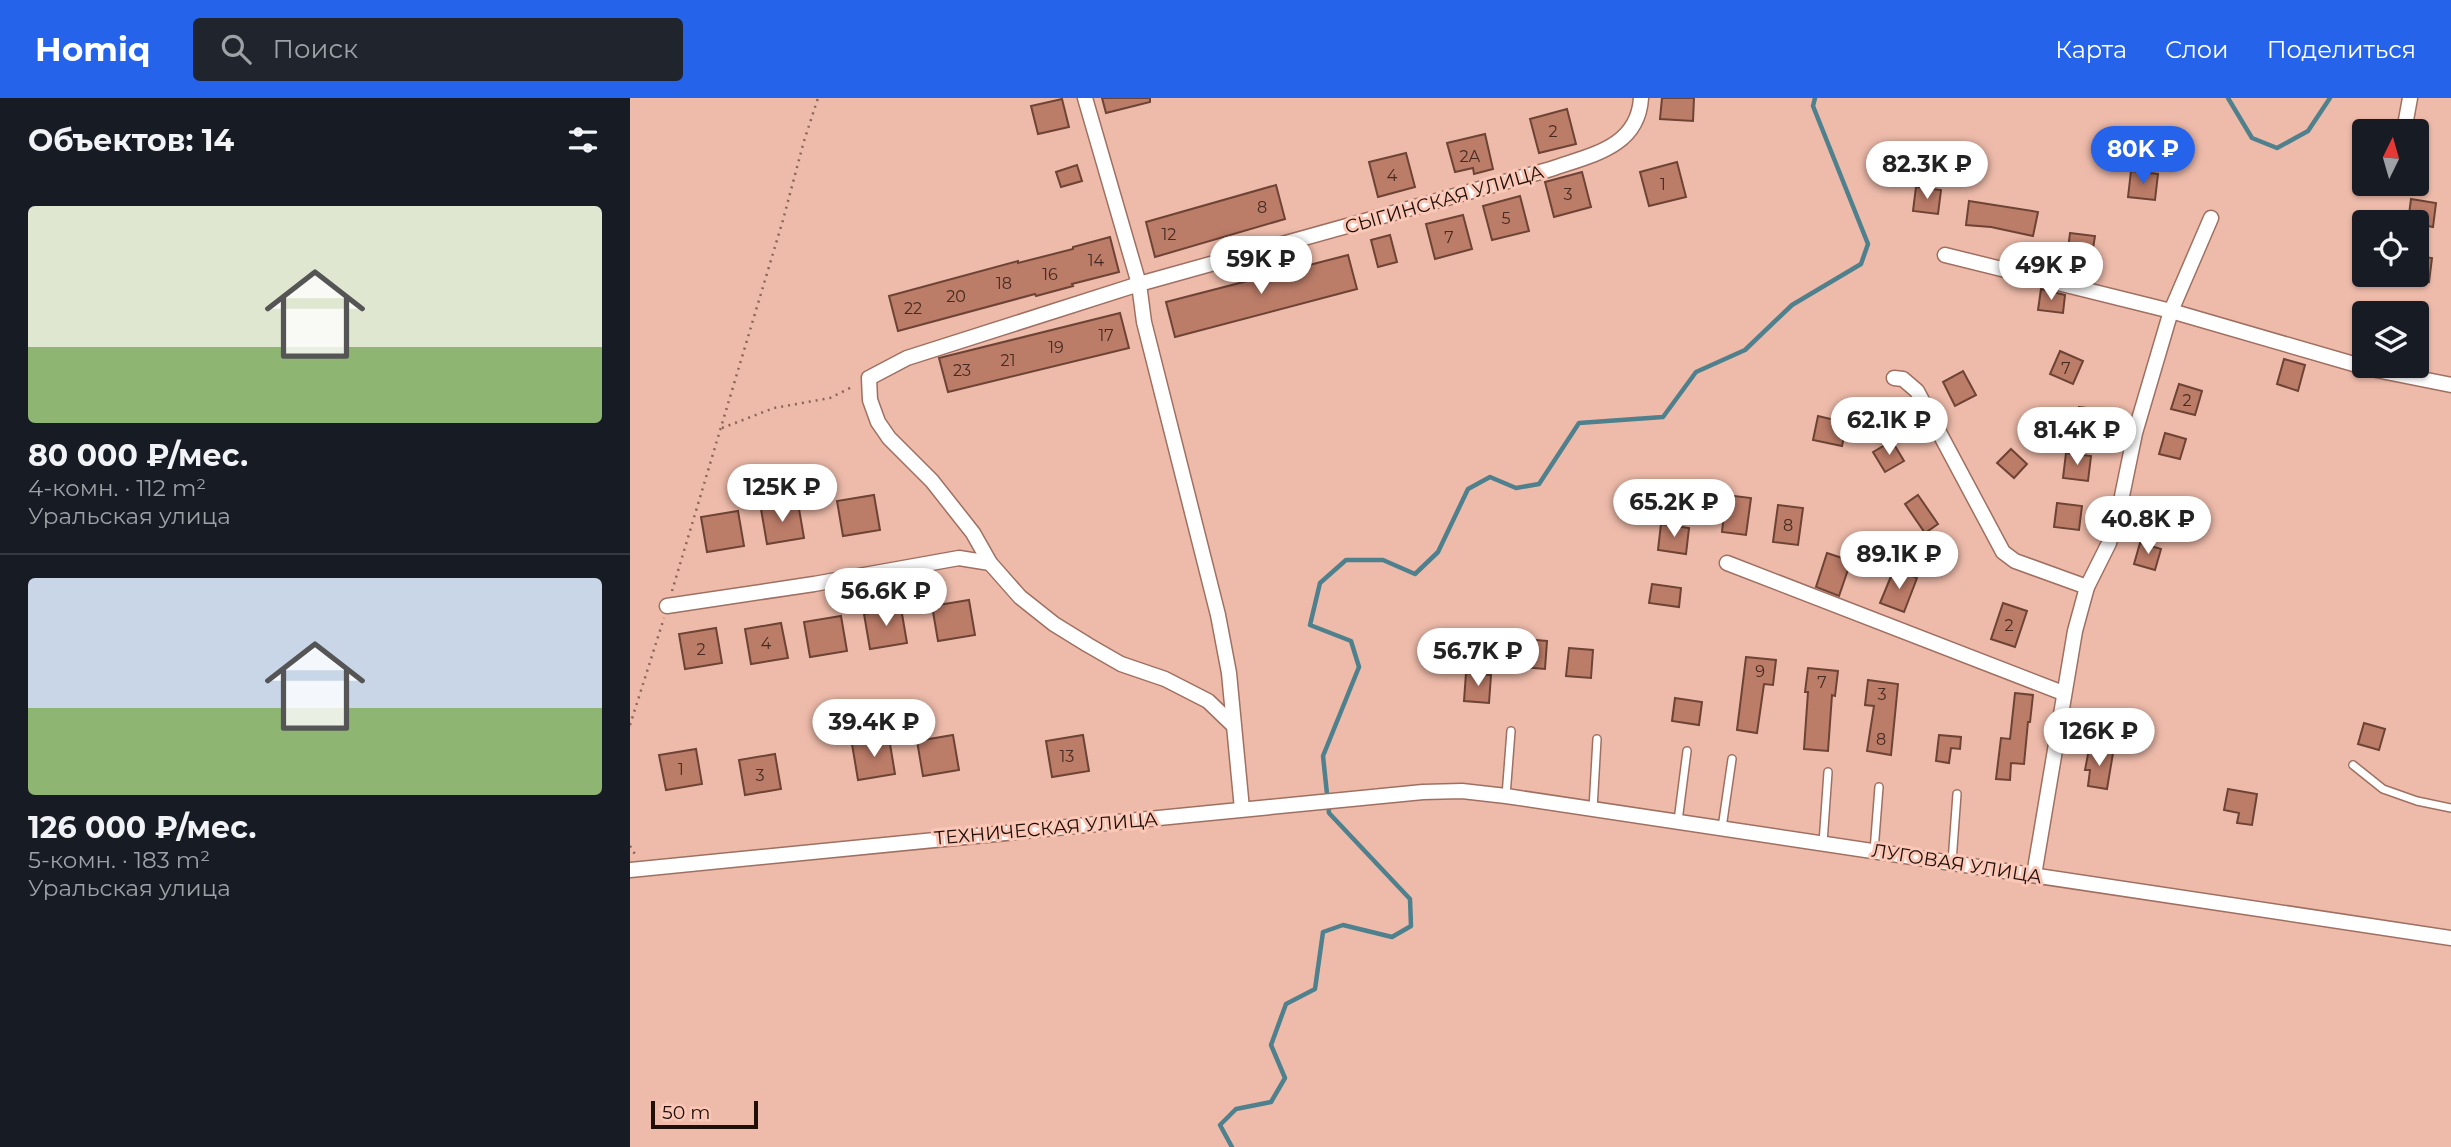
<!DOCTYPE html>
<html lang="ru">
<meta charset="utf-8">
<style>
body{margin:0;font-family:Montserrat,sans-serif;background:#20242c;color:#f1f3f6;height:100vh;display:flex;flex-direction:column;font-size:26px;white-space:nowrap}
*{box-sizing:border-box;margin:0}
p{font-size:23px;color:#9ea1a6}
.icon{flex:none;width:38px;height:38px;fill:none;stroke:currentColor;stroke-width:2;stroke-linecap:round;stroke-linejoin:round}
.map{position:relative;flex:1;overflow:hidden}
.side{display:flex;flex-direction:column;background:#171b24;width:630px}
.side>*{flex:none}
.needle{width:46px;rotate:5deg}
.buttons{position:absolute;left:1722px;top:21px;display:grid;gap:14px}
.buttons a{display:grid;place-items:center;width:77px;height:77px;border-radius:7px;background:#171b24;box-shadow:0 2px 5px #0004;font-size:35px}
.scale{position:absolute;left:21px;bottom:18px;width:107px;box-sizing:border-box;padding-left:7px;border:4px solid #200f09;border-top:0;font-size:19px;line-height:24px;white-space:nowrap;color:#200f09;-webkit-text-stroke:5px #fbc8b7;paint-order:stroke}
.price{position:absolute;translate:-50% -60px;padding:0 16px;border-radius:24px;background:#fff;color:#222;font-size:23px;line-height:46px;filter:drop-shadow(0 2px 4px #0008)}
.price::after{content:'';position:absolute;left:50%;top:42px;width:21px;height:16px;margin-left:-10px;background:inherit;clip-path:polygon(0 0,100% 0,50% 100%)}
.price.selected{background:#2563eb;color:#fff}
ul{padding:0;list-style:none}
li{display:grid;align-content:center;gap:14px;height:371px;padding:0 28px}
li+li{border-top:2px solid #363941}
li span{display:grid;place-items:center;height:217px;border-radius:7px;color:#555}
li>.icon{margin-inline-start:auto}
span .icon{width:126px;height:126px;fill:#fffc;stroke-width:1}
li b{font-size:30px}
h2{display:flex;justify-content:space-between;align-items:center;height:84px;padding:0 28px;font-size:30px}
header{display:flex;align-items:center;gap:42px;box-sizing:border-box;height:98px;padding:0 35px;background:#2563eb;color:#fff}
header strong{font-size:33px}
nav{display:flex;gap:38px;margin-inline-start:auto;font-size:24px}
.search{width:490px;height:63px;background:#20242c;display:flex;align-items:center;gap:18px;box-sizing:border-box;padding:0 24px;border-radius:7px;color:#9ea1a6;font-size:26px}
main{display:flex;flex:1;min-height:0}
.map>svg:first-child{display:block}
</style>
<header>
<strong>Homiq</strong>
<div class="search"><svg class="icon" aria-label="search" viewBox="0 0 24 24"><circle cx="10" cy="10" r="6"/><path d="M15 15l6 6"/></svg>Поиск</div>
<nav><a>Карта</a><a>Слои</a><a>Поделиться</a></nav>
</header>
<main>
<section class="side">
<h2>Объектов: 14<svg class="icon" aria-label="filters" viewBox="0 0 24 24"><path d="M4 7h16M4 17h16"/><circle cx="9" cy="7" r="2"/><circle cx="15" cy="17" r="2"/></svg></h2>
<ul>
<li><span style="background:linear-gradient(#dfe7d0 65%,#8fb573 0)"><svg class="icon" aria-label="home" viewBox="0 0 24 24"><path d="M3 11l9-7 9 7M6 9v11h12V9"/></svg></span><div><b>80 000 ₽/мес.</b><p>4-комн. · 112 m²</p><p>Уральская улица</p></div></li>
<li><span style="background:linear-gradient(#c9d6e8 60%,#8fb573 0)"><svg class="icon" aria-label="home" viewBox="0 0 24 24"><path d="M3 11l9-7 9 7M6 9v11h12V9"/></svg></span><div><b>126 000 ₽/мес.</b><p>5-комн. · 183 m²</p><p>Уральская улица</p></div></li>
</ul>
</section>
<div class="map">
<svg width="1821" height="1049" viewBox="0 0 1821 1049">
<rect width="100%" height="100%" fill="#eba"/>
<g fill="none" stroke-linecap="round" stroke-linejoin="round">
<!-- stream -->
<g stroke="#4e808d" stroke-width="4.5">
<path d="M1598 0 1622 40 1647 50 1678 33 1700 0"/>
<path d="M602 1049 590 1027 606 1011 641 1004 655 980 641 947 656 906 685 891 693 834 713 827 762 839 781 828 780 801 699 715 693 658 729 569 721 543 680 527 690 485 716 462H753L785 476 808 454 838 391 860 379 886 390 909 386 949 325 1033 319 1066 274 1115 252 1162 207 1231 166 1238 146 1183 8 1185 0"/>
</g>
</g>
<!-- building -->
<g fill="#bb7c68" stroke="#6d4335" stroke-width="2">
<path d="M472 0H520V4L476 15Z"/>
<path d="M1032 0H1064L1063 23 1030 21Z"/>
<path d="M432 1 439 29 408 36 401 8Z"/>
<path d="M937 11 946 46 909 55 900 21Z"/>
<path d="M855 36 863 71 844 76 843 70 825 74 817 45Z"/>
<path d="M776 55 785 89 748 99 739 64Z"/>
<path d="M1047 64 1056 99 1019 108 1010 74Z"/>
<path d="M447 67 452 83 431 89 426 74Z"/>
<path d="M1501 73 1528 76 1525 102 1498 99Z"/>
<path d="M952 74 961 109 924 119 915 84Z"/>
<path d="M646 87 655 121 525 159 516 124Z"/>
<path d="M1286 89 1311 92 1308 116 1283 113Z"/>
<path d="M890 98 899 133 862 142 853 108Z"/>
<path d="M1781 101 1806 105 1803 129 1778 124Z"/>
<path d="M1339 103 1408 114 1403 138 1361 129 1336 127Z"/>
<path d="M833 117 842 151 805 161 796 126Z"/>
<path d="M1440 135 1465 138 1461 163 1437 160Z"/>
<path d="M760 137 767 164 748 169 741 142Z"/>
<path d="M480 139 489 174 442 186 443 188 406 198 405 196 268 233 259 198 388 163V165L443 151V149Z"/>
<path d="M718 157 727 191 545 239 536 204Z"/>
<path d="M1787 158 1802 160 1799 184 1787 182Z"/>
<path d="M1411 191 1435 197 1433 215 1408 212Z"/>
<path d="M490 215 499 250 318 294 309 260Z"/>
<path d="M1430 253 1453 263 1443 286 1420 276Z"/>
<path d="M1654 261 1675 267 1668 293 1647 286Z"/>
<path d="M1333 273 1346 297 1325 308 1313 284Z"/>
<path d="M1549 286 1572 293 1565 317 1541 311Z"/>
<path d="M1449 309 1473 312 1470 337 1445 333Z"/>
<path d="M1188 318 1217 325 1212 348 1183 342Z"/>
<path d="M1535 335 1556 341 1550 361 1529 356Z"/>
<path d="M1262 343 1274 363 1255 374 1243 354Z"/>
<path d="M1381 351 1397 366 1384 380 1367 365Z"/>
<path d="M1436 355 1461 358 1458 383 1433 380Z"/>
<path d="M244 397 250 432 213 438 207 403Z"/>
<path d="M1096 397 1121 400 1116 437 1092 434Z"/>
<path d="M1288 397 1308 426 1295 435 1275 406Z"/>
<path d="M168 405 174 440 137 446 131 411Z"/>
<path d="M1427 405 1452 408 1449 432 1424 429Z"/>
<path d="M1148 407 1173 410 1168 447 1143 444Z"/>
<path d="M108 413 114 448 77 454 71 419Z"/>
<path d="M1031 426 1059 430 1056 456 1028 452Z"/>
<path d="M1510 445 1531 451 1525 472 1504 466Z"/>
<path d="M1197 455 1221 463 1209 498 1186 489Z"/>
<path d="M1264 471 1287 480 1274 514 1250 505Z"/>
<path d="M1022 486 1051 490 1049 509 1019 505Z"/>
<path d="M339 502 345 537 308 543 302 508Z"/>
<path d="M1373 505 1397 513 1385 549 1361 541Z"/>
<path d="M271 510 277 545 240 551 234 516Z"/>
<path d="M211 518 217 553 180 559 174 524Z"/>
<path d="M151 525 158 560 121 566 115 531Z"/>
<path d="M86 530 92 565 55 571 49 536Z"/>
<path d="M893 541 917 543 915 571 890 569Z"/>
<path d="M939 550 963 552 961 580 936 578Z"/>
<path d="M1116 559 1146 562 1143 587 1134 586 1127 635 1107 632Z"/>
<path d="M1178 570 1208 573 1205 598 1202 597 1198 653 1174 651 1178 594H1175Z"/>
<path d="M836 575 861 577 859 605 834 603Z"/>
<path d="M1238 582 1268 586 1261 657 1237 653 1244 608 1235 607Z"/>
<path d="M1385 595 1403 597 1400 624H1398L1394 666 1381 665 1380 682 1366 681 1371 640 1380 641Z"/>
<path d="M1045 600 1072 604 1069 627 1042 623Z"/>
<path d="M1734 625 1755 631 1749 652 1728 646Z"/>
<path d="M323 637 329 672 293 678 287 643Z"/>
<path d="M453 637 459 673 422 679 416 643Z"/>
<path d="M1309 637 1331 639 1330 651 1321 650 1319 665 1306 663Z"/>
<path d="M259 640 265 676 228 682 222 646Z"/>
<path d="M66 651 72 686 36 692 29 657Z"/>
<path d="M1459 651 1483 655 1477 691 1458 688 1460 672H1455Z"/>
<path d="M145 656 151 691 115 697 109 662Z"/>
<path d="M1598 691 1627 696 1622 727 1607 725 1609 715 1594 712Z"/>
</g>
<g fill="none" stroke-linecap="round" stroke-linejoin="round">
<defs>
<g id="lane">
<path d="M1723 667 1753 691 1787 703 1821 710"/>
<path d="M876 698 881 633"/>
<path d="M963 711 967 641"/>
<path d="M1048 723 1057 653"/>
<path d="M1092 730 1102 661"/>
<path d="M1193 745 1198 674"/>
<path d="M1244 753 1249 689"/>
<path d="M1322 764 1327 696"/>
</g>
<g id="street">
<path d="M455 0 509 186 514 224 588 517 599 575 612 711"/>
<path d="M1774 33 1780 0"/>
<path d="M1315 157 1541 213 1741 271 1821 287"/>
<path d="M1264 280 1273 281 1287 293 1373 454 1385 463 1457 489"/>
<path d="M1097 465 1433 595"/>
<path d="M37 508 184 486 329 460 360 465"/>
<path d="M603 627 578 603 535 581 491 566 458 547 424 526 390 499 360 465 343 435 302 383 259 340 248 324 240 302 239 280 277 260 509 186 921 71C960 57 1008 50 1011 0"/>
<path d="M0 772 793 694 832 693 876 698 1821 840"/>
<path d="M1404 777 1445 533 1457 489 1479 445 1492 398 1505 335 1541 213 1581 120"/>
</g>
</defs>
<!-- lane casing -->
<use href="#lane" stroke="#9f7061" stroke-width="10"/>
<!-- street casing -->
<use href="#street" stroke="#9f7061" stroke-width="17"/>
<!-- path -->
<g stroke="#876559" stroke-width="2.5" stroke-dasharray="2 5" stroke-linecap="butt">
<path d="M92 330 144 310 200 300 224 288"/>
<path d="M42 493 153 122 174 43 188 0"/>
<path d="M0 627 34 520"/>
<path d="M0 748 6 758"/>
</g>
<!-- lane -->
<use href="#lane" stroke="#fff" stroke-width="7"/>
<!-- street -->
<use href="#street" stroke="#fff" stroke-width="14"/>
</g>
<g text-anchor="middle" stroke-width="6" stroke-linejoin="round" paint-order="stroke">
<!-- number labels -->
<g font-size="16" fill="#472a21">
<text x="923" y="39">2</text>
<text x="840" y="64">2А</text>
<text x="762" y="83">4</text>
<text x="1033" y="92">1</text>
<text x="938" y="102">3</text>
<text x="632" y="115">8</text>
<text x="876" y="126">5</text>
<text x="539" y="142">12</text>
<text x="819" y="145">7</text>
<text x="466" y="168">14</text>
<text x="420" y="182">16</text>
<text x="374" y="191">18</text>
<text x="326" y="204">20</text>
<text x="283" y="216">22</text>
<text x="476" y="243">17</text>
<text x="426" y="255">19</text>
<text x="378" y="268">21</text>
<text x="1436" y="276">7</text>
<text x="332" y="278">23</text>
<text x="1557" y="308">2</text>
<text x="1158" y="433">8</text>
<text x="1379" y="533">2</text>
<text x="136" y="551">4</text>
<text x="71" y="557">2</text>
<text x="1130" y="579">9</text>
<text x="1192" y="590">7</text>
<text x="1252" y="602">3</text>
<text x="1251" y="647">8</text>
<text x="437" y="664">13</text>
<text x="51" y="677">1</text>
<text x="130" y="683">3</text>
</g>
<!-- street labels -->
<g font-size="19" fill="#200f09" stroke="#fbc8b7">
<text transform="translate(814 101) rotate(-16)" y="7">СЫГИНСКАЯ УЛИЦА</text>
<text transform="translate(416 730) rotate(-5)" y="7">ТЕХНИЧЕСКАЯ УЛИЦА</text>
<text transform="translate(1327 765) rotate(9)" y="7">ЛУГОВАЯ УЛИЦА</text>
</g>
</g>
</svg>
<div class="buttons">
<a><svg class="needle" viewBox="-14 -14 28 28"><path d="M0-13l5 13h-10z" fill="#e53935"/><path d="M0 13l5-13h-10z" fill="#9ea1a6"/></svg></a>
<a><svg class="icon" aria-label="locate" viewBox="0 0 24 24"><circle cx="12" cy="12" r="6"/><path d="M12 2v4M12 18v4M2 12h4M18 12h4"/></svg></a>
<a><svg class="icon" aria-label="layers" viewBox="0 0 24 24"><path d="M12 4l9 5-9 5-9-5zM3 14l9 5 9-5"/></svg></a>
</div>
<div class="scale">50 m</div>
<b class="price selected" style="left:1513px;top:88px">80K ₽</b>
<b class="price" style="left:1297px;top:103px">82.3K ₽</b>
<b class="price" style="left:631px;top:198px">59K ₽</b>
<b class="price" style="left:1421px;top:204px">49K ₽</b>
<b class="price" style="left:1259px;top:359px">62.1K ₽</b>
<b class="price" style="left:1447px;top:369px">81.4K ₽</b>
<b class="price" style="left:152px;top:426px">125K ₽</b>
<b class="price" style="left:1044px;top:441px">65.2K ₽</b>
<b class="price" style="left:1518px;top:458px">40.8K ₽</b>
<b class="price" style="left:1269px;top:493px">89.1K ₽</b>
<b class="price" style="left:256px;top:530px">56.6K ₽</b>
<b class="price" style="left:848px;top:590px">56.7K ₽</b>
<b class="price" style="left:244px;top:661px">39.4K ₽</b>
<b class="price" style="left:1469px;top:670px">126K ₽</b>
</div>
</main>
